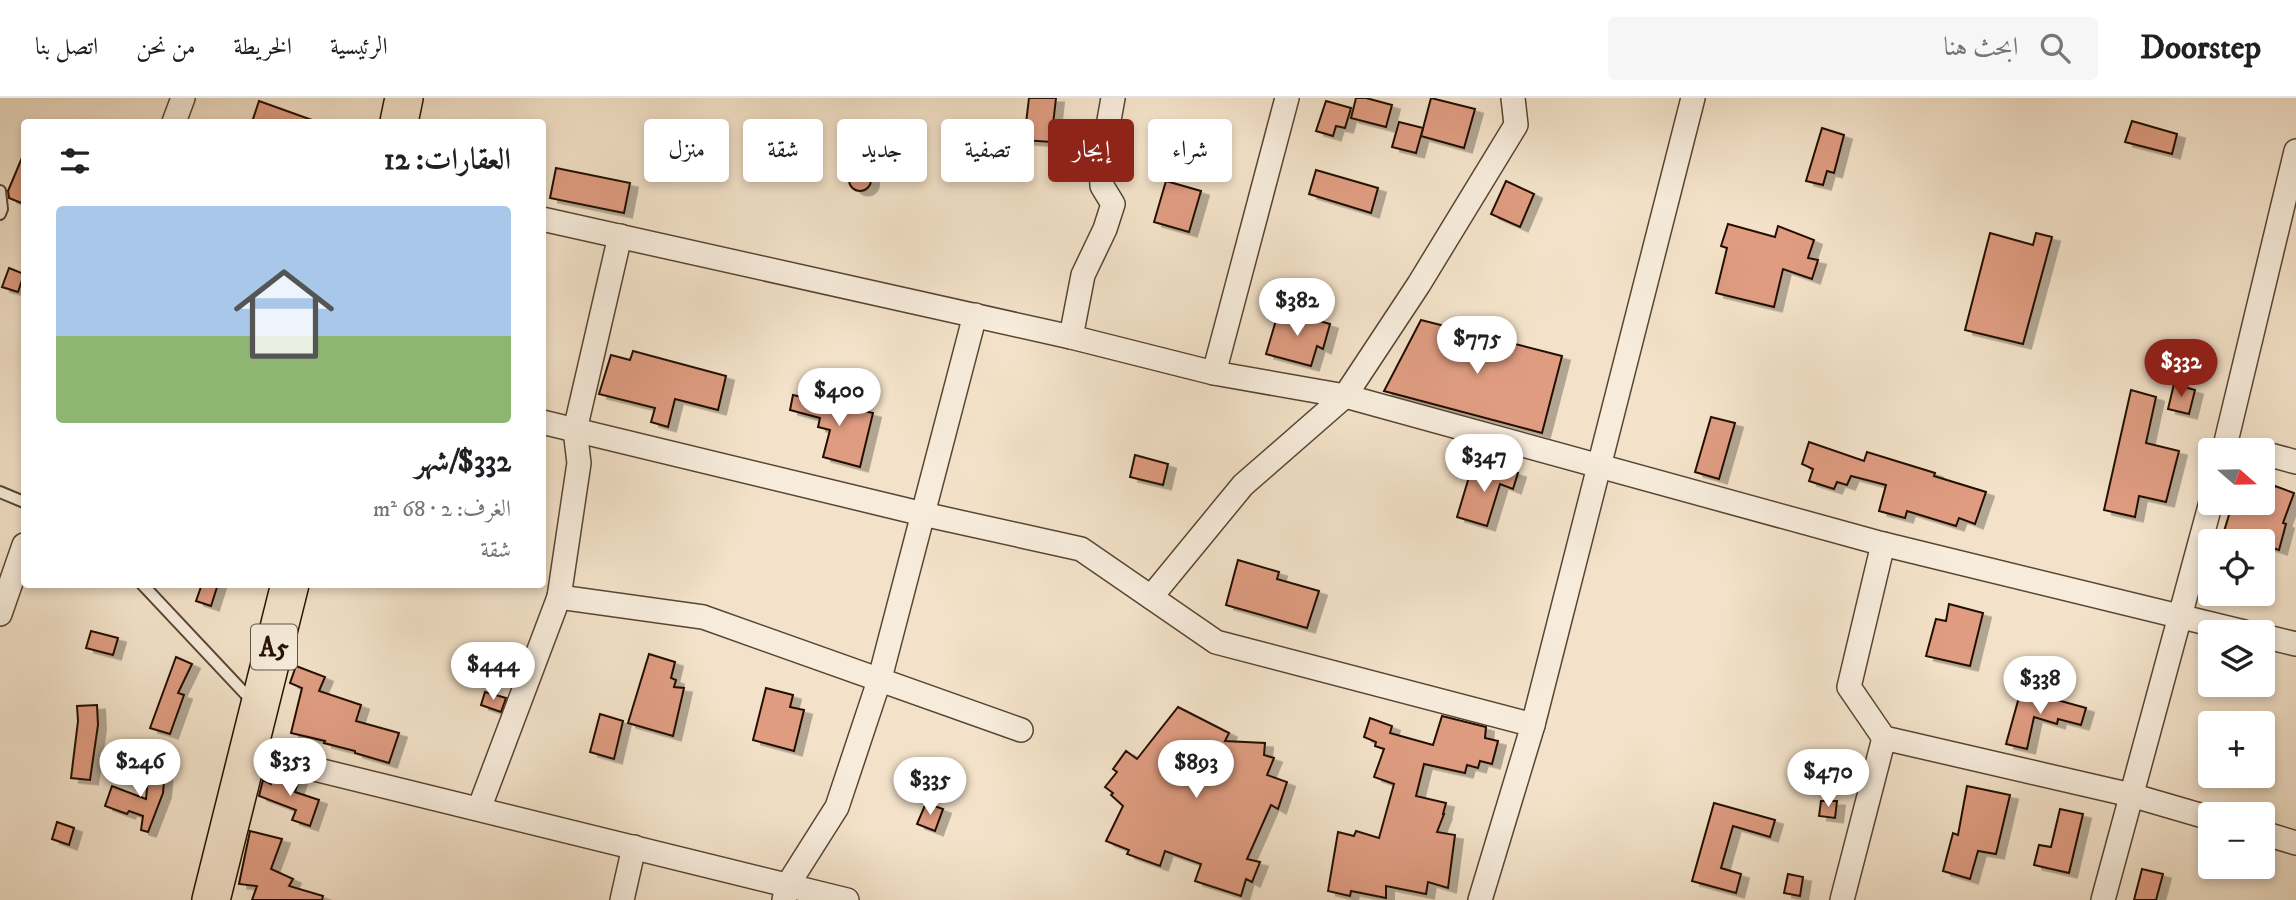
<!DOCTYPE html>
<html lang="ar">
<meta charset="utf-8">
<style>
body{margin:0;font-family:"IM FELL DW Pica",Amiri,serif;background:#f6f6f6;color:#202124;direction:rtl;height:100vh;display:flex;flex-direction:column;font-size:26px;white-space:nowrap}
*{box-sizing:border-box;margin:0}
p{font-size:23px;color:#757577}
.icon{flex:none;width:38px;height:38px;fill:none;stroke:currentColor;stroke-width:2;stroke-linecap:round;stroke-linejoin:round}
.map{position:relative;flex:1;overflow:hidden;direction:ltr}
.details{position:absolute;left:21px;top:21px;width:525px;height:469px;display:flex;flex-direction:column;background:#fff;border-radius:7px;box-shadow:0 4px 10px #0003;direction:rtl}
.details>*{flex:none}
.banner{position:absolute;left:567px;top:21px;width:665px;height:63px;direction:rtl;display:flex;gap:14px}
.needle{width:46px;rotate:110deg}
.tools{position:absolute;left:2198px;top:340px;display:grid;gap:14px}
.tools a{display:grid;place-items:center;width:77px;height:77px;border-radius:7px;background:#fff;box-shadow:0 4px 10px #0003;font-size:35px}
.price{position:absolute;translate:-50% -60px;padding:0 16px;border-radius:24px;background:#fff;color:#222;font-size:23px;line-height:46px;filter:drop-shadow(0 2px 4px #0008)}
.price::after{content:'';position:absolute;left:50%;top:42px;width:21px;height:16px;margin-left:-10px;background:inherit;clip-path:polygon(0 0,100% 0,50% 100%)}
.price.on{background:#8f2418;color:#fff}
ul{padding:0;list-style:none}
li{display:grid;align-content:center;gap:14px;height:371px;padding:0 35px}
li span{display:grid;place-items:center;height:217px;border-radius:7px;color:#555}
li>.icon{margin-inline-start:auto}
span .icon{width:126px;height:126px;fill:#fffc;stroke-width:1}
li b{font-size:30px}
h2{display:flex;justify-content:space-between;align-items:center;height:84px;padding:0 35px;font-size:30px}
.pill{padding:0 24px;border-radius:7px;background:#fff;box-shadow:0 4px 10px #0003;font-size:24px;line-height:63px}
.pill.on{background:#8f2418;color:#fff}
header{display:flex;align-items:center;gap:42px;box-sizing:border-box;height:98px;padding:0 35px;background:#fff;border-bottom:2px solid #e0e0e0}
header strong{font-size:33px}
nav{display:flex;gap:38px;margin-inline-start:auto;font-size:24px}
.search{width:490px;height:63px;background:#f6f6f6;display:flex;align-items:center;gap:18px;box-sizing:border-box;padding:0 24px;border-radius:7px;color:#757577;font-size:26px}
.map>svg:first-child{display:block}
</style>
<header>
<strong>Doorstep</strong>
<div class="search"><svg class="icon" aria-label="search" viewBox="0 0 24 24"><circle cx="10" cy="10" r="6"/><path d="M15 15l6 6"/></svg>ابحث هنا</div>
<nav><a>الرئيسية</a><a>الخريطة</a><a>من نحن</a><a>اتصل بنا</a></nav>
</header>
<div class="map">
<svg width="2296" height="802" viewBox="0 0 2296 802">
<defs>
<filter id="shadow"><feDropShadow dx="8" dy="4.5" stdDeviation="0" flood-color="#0004"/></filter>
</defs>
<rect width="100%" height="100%" fill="#f3e2c9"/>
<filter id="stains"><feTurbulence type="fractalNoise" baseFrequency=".00286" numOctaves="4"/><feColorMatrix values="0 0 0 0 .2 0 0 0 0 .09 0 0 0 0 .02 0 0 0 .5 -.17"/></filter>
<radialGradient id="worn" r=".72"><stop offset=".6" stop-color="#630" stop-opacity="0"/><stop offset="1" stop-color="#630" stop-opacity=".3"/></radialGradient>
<!-- building -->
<g fill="#df9c81" stroke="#241100" stroke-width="2" filter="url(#shadow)">
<path d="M1029 0H1056L1051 44 1024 42Z"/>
<path d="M1356 0H1366L1392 7 1386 29 1351 20Z"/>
<path d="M1431 0 1475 11 1464 50 1421 38Z"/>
<path d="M259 3 312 22V24H252Z"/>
<path d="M1326 3 1351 10 1345 30 1336 28 1333 38 1316 33Z"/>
<path d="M2132 23 2177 36 2172 56 2125 44Z"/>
<path d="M1399 24 1423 30 1416 55 1392 49Z"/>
<path d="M1822 30 1844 37 1834 75 1827 73 1823 87 1806 83Z"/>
<path d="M24 55V106L9 100 8 93Z"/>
<path d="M556 70 630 85 624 115 550 100Z"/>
<circle cx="860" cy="82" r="11"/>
<path d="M1316 72 1378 90 1371 115 1309 96Z"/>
<path d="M1166 83 1201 93 1189 134 1154 124Z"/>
<path d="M1506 83 1534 96 1520 129 1491 116Z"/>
<path d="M1728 126 1775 139 1778 128 1814 142 1808 160 1818 162 1812 181 1783 171 1774 209 1716 195 1727 150 1721 148Z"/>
<path d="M1990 135 2033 147 2036 135 2052 139 2023 246 1965 232Z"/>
<path d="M9 170 24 176 18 194 2 189Z"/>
<path d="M1279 212 1330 226 1323 251 1317 248 1311 268 1266 256Z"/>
<path d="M1421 222 1562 258 1542 335 1384 293Z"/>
<path d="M633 253 726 278 718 312 675 301 668 329 651 324 655 310 599 296 611 257 630 262Z"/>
<path d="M2174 286 2195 292 2189 316 2168 311Z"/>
<path d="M2131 292 2156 299 2146 345 2179 353 2166 404 2139 398 2135 419 2104 412Z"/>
<path d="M793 297 873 315 860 369 823 359 830 332 818 329 820 320 790 312Z"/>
<path d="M1711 319 1735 325 1719 381 1695 374Z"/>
<path d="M1809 344 1864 363 1867 354 1935 375 1934 378 1986 394 1975 426 1959 420 1956 428 1907 413 1905 420 1879 413 1886 387 1851 378 1847 387 1837 384 1834 391 1809 383 1813 371 1802 366Z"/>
<path d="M1135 357 1168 366 1163 387 1130 379Z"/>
<path d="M1472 369 1496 375 1498 369 1518 375 1513 391 1500 386 1487 428 1457 419Z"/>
<path d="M2275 388 2294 395 2283 425 2286 426 2279 452 2263 447V443H2221L2233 404H2269Z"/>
<path d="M1238 462 1279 474 1277 481 1319 493 1307 530 1226 507Z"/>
<path d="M202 486H218L211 508 196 503Z"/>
<path d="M1949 506 1983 515 1970 568 1926 558 1936 521 1946 523Z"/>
<path d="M91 533 118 540 113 557 86 550Z"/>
<path d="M649 556 675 564 671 580 676 582 674 589 684 590 673 638 628 625Z"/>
<path d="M176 559 192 566 178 595 184 597 170 636 150 630Z"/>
<path d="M296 568 325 579 319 593 361 607 356 623 399 635 389 665 355 655V653L324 645 325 643 291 635 302 590 290 585Z"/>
<path d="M766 590 793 597 790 609 804 612 794 653 753 642Z"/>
<path d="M2021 592 2086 610 2081 627 2058 621 2057 626 2034 619 2027 651 2006 646Z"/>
<path d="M485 594 506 600 501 614 481 607Z"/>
<path d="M97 607 98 627 90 682 71 680 78 623 77 608Z"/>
<path d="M1178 609 1229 635 1225 643 1265 645 1264 657 1274 660 1267 677 1287 684 1278 711 1271 707 1247 761 1260 764 1252 784 1246 781 1241 798 1195 783 1201 766 1165 753 1160 768 1127 756 1129 752 1106 743 1123 708 1111 697 1113 695 1105 689 1117 674 1113 671 1126 653 1137 661Z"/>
<path d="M600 616 623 623 614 661 590 654Z"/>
<path d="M1442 618 1486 629 1485 640 1498 643 1492 666 1480 663 1478 670 1467 667 1465 675 1424 666 1416 698 1446 705 1443 716H1444L1437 734 1455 737 1448 790 1428 784 1426 796 1386 788V800L1351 793 1350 798 1328 793 1338 734 1354 738 1356 733 1379 740 1394 686 1374 679 1384 651 1375 648 1376 644 1364 639 1370 620 1392 628 1390 635 1433 647Z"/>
<path d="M149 670 165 672 163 695 148 734 141 732 143 718 129 713 127 716 105 708 112 688 146 701Z"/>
<path d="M275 676 299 682 295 694 319 702 310 728 292 722 296 712 259 698 263 682 271 686Z"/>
<path d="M1967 688 2010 697 1996 756 1978 753 1970 781 1943 773 1953 735 1958 737Z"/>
<path d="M1821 703H1837L1835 720 1819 718Z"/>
<path d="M926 705 943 711 935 733 917 726Z"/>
<path d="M1714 705 1775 722 1770 739 1733 728 1721 770 1741 776 1736 795 1692 783Z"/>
<path d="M2060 711 2083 716 2069 775 2034 767 2039 747 2051 749Z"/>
<path d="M57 724 74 730 69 747 52 741Z"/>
<path d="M250 733 282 741 271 771 293 781 289 788 323 798 322 802H252L257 788 239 786Z"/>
<path d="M2142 771 2163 776 2156 802H2134Z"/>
<path d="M1788 776 1803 779 1800 798 1784 795Z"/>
</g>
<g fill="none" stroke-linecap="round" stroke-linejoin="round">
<defs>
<g id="service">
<path d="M0 93 2 111 0 116"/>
<path d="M0 394 24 404"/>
<path d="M142 486 253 604"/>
</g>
<g id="minor">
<path d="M174 24 183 0"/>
<path d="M542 121 1071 239 1214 275 1345 298 1883 446 2244 534"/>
<path d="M1071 239 1083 177 1105 131 1113 106 1102 88 1101 67 1113 0"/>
<path d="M1214 275 1287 0"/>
<path d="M542 324 923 416 1081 451 1216 544 1533 627"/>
<path d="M2224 352 2296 53"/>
<path d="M2263 355 2296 364"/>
<path d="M1883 446 1849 589 1884 640 2131 697 2210 720"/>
<path d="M559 499 703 519 1021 632"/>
<path d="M1151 499 1243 387 1345 298 1419 186 1516 27 1513 0"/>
<path d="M0 516 24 447"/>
<path d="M2263 538 2296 546"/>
<path d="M249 655 847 802"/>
<path d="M479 711 559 499 579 365 575 332 620 138"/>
<path d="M2263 735 2296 745"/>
<path d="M622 802 634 749"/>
<path d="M784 802 787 788 837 709 880 580 975 217"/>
<path d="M1480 802 1533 627 1693 0"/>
<path d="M1842 802 1884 640"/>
<path d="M2103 802 2211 404"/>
</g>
<g id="trunk">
<path d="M399 24 404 0"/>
<path d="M211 802 290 486"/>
</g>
</defs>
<!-- service casing -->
<use href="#service" stroke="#584532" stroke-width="14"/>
<!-- minor casing -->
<use href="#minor" stroke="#584532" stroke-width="26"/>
<!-- trunk casing -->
<use href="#trunk" stroke="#241100" stroke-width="40"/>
<!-- service -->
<use href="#service" stroke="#f7ecdc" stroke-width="10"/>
<!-- minor -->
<use href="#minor" stroke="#f7ecdc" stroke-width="23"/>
<!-- trunk -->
<use href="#trunk" stroke="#f3e2c9" stroke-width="37"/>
</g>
<g text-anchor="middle" stroke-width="5" stroke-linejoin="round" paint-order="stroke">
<!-- shield labels -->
<rect fill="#f7ecdc" stroke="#635342" stroke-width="2" x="251" y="526.5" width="46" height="45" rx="5"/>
<g font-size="26" font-weight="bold" fill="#241100">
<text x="274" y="558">A5</text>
</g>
</g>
<rect width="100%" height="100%" filter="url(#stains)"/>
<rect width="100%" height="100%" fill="url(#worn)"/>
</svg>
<div class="tools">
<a><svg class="needle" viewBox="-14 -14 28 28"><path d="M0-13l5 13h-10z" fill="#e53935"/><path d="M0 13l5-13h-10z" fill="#757577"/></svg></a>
<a><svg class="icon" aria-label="locate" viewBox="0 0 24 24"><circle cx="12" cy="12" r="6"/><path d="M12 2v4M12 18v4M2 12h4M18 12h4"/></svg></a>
<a><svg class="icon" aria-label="layers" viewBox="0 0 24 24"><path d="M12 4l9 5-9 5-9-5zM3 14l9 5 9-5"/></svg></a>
<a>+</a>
<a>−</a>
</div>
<b class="price" style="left:1297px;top:240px">$382</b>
<b class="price" style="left:1477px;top:278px">$775</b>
<b class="price on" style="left:2181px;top:301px">$332</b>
<b class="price" style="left:839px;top:330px">$400</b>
<b class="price" style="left:1484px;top:396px">$347</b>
<b class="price" style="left:493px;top:604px">$444</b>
<b class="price" style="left:2040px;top:618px">$338</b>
<b class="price" style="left:290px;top:700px">$353</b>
<b class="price" style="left:140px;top:701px">$246</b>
<b class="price" style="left:1196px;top:702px">$893</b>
<b class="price" style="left:1828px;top:711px">$470</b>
<b class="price" style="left:930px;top:719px">$335</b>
<div class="banner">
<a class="pill">شراء</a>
<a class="pill on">إيجار</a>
<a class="pill">تصفية</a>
<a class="pill">جديد</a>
<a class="pill">شقة</a>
<a class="pill">منزل</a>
</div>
<section class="details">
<h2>العقارات: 12<svg class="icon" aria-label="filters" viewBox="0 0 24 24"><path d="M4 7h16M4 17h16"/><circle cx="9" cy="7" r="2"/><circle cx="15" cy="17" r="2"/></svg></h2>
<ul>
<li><span style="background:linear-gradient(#a9c7e8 60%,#8fb573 0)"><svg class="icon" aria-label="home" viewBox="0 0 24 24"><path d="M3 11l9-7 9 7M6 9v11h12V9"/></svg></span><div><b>$332/شهر</b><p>الغرف: 2 · 68 m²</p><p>شقة</p></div></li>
</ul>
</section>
</div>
